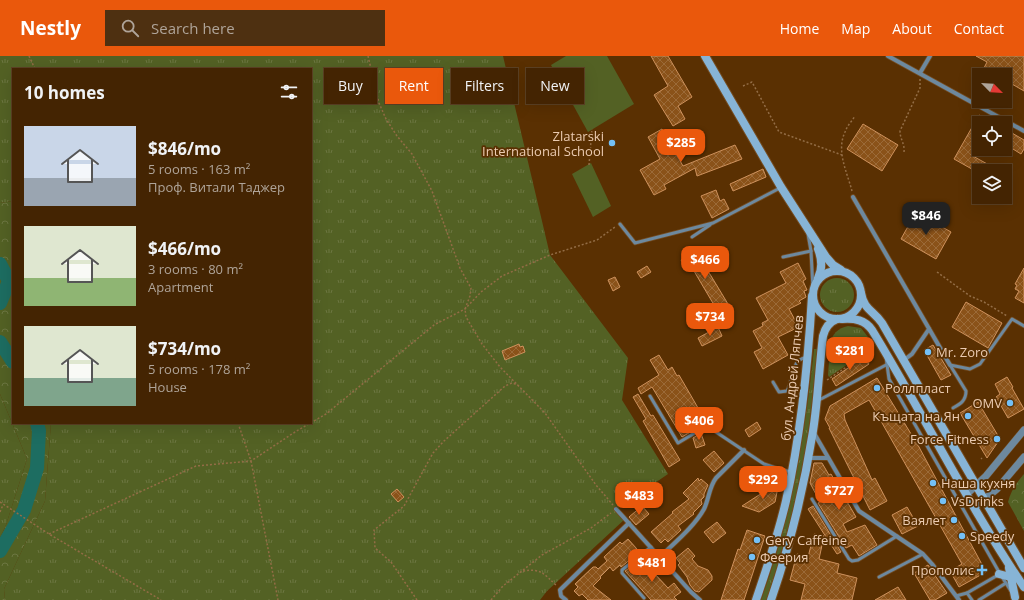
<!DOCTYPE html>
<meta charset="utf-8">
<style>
body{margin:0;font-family:"Open Sans",sans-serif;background:#4e3011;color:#f1f3f6;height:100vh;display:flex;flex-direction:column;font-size:15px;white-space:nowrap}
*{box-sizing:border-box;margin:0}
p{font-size:13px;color:#afa499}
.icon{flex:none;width:22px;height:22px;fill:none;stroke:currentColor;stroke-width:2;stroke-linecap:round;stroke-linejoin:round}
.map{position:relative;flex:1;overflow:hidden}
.details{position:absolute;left:12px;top:12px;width:300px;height:356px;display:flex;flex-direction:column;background:#442402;border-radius:0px;box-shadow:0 4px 16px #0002,0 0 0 1px #5c4124}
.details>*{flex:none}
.top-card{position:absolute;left:324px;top:12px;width:380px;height:36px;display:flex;gap:8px}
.needle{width:26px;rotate:114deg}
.controls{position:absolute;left:972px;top:12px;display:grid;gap:8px}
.controls a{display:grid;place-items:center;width:40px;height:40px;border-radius:0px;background:#442402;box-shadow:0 4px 16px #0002,0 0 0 1px #5c4124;font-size:20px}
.price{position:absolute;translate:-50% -34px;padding:0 9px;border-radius:8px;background:#ea580c;color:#fff;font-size:13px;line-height:26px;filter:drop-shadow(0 1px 2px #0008)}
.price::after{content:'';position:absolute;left:50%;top:24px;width:12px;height:9px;margin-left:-6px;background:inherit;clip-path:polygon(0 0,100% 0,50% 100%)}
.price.on{background:#222;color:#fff}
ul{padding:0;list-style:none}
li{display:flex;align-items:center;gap:12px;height:100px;padding:0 12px}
li span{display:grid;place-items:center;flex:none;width:112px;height:80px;border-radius:0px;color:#555}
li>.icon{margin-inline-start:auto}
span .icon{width:48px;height:48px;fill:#fffc;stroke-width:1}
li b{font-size:17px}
h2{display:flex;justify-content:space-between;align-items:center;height:48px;padding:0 12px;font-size:17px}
.chip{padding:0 14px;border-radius:0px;background:#442402;box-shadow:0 4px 16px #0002,0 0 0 1px #5c4124;font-size:14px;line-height:36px}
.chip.on{background:#ea580c;color:#fff}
header{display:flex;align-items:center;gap:24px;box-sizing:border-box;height:56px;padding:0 20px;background:#ea580c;color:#fff}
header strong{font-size:19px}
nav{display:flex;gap:22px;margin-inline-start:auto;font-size:14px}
.search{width:280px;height:36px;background:#4e3011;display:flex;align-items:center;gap:10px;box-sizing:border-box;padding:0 14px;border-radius:0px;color:#afa499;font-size:15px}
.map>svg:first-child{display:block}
</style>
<header>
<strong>Nestly</strong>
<div class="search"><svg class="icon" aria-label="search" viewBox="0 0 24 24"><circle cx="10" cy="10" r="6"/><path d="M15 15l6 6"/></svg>Search here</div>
<nav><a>Home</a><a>Map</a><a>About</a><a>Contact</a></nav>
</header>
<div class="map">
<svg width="1024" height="544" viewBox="0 0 1024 544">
<defs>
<pattern id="grass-tufts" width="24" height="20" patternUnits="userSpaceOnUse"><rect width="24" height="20" fill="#536124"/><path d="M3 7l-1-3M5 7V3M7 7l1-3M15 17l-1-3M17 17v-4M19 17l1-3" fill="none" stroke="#6c7641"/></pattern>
<pattern id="forest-crowns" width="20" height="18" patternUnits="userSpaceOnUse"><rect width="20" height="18" fill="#536124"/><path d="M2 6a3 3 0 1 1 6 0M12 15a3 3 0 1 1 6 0" fill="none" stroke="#6c7641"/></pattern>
<pattern id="building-cross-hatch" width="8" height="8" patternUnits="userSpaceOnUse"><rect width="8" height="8" fill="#8a5219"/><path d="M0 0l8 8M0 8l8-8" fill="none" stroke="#9b6a38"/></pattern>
</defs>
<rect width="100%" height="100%" fill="#5a3002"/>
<!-- grass -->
<g fill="url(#grass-tufts)">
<path d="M0 0H503L550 199 628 302 622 344 668 418 617 453 625 463 547 535 540 544H5L4 533 45 445 51 367H311V13H13V145L0 147Z"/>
<circle cx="837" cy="239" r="17"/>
<path d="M848 270 861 272 868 281 851 290 830 288C832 278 838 272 848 270Z"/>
<path d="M870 284 872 289 869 294 829 321 828 319 830 292 852 293Z"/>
<path d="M814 293H817C813 341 808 388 798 435 790 469 779 503 769 537L766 544H761C791 463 805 379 814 293Z"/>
<path d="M0 338 27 403 6 469 0 482Z"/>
</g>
<!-- forest -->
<g fill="url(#forest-crowns)">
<path d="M13 145V367H51L45 445 4 533 5 544H0V482L6 469 27 403 0 338V147Z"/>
<path d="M1024 418V475L1008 446C1011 435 1016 427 1024 418Z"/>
</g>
<!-- pitch -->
<g fill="#536124">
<path d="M566 0H607L634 48 588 76 551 9Z"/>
<path d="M591 107 611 150 593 161 572 118Z"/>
</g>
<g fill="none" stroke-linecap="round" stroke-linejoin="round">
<!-- river -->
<g stroke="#1d6d61" stroke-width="14">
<path d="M0 208 9 225 0 247"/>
<path d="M0 286 13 306"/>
<path d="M0 495 24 454 37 412 39 375 37 367"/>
</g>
</g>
<!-- building -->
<g fill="url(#building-cross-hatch)" stroke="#ce915c">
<path d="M651 0H668L692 41 678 50 685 63 673 70 654 39 668 30Z"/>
<path d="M976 0H1024V35L1005 24V19H996L984 12 987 6Z"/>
<path d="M979 59 994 67H979V84L971 99 1000 115H979V117L954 103Z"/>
<path d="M863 68 898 89 882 115 847 93Z"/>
<path d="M662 73 683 110 735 89 742 103 697 120 695 112 664 129 666 133 654 139 640 114 660 103 648 81Z"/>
<path d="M1005 73 1024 84V93L1021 98 1005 88Z"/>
<path d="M763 113 766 121 733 135 730 128Z"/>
<path d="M716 134 720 145 724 143 729 153 712 162 701 140Z"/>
<path d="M916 156 951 176 936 203 901 183Z"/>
<path d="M696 195 728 248 717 254 691 210 687 213 681 204Z"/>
<path d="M798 207 806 223 803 225 807 234 804 235 806 241 799 245 801 247 789 253 795 264 800 262 803 269 778 281 788 299 763 313 754 296 762 292 753 275 763 270 762 267 768 264 756 242 786 227 780 216Z"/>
<path d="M647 210 651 216 641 222 637 216Z"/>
<path d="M1024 212V247L1015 242 1019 235 1015 233 1017 229 1015 228Z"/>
<path d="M615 221 620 231 613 235 608 224Z"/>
<path d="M966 246 1002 267 988 292 952 271Z"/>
<path d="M718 271 722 280 702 290 698 282Z"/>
<path d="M519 288 520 291 523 290 525 296 505 304 502 295Z"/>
<path d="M933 289 951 319 941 324 924 294Z"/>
<path d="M659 299 668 314 672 311 677 320 679 319 705 364 697 368 699 371 682 381 652 331 641 338 638 332 659 319 650 304Z"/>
<path d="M864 301 869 308 836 330 832 323Z"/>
<path d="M1007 321 1013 331 1012 332 1024 353 1008 362 996 341 1000 338 995 328Z"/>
<path d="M877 322 919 391 986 516 959 531 950 515 962 508 869 344 844 358 845 364 872 424 875 422 887 445 870 454 829 372H830L825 363 830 350Z"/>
<path d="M638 338 651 360 653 359 680 404 669 411 643 365 646 363 633 341Z"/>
<path d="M978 346 1000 383 987 402 960 357Z"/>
<path d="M757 366 761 373 749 381 745 374Z"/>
<path d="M701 377 705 389 696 392 693 382Z"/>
<path d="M714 395 724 407 714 416 703 404Z"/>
<path d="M814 407H822L829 419 831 418 856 461 843 468 847 476 865 469 877 489 859 500 852 489 846 492 818 447 820 446 810 427Z"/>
<path d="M698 422 699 425 701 423 708 429 704 438V441L701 444 702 448 693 457 694 458 678 470 681 474 668 486 665 483 661 487 651 476 673 457 672 456 689 443 683 437Z"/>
<path d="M779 426 775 446 759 456 742 450Z"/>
<path d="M397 433 404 441 398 446 391 438Z"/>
<path d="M642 450 649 458 636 469 629 461Z"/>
<path d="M813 450 841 496 837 498 808 453Z"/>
<path d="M907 451 918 470 902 478 892 459Z"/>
<path d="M717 466 726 477 713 487 704 476Z"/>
<path d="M747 474 765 480 744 544H721L738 493 740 494Z"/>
<path d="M814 478 824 480 819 503 839 508 837 517 857 522 852 544H801L805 528 790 524 797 498 808 501Z"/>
<path d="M628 483 637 493 635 495 637 498 621 511 620 509 613 515 610 511 600 521 601 522 593 530 611 544H588L582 538 579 540 574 535 578 531 575 528 593 511H596L598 513 607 505 604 501 620 486 622 488Z"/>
<path d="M688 492 695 500 692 503 698 510 708 514 712 520V524L699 536 695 535 690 529 687 521 678 509 680 507 676 502Z"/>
<path d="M641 503 668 532 674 527 681 536 674 541 677 544H651L625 515Z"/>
<path d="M928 509 947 537 935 544H930L914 517Z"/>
<path d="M898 531 906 544H875Z"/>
</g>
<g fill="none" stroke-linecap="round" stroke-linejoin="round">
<defs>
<g id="service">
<path d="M620 168 635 187 713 167 780 132"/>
<path d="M808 178 811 195 813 233"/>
<path d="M692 181 710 169"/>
<path d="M783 201 811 195"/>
<path d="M886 301 889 323 999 516"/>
<path d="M950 309 970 313 980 308 1012 263 1024 270"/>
<path d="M950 309 966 335C966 345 960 348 953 352"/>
<path d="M773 326 779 336 787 335C792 327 792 311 798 305 800 303 804 302 807 301"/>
<path d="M650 340 678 387 703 372H710L764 408 782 414 792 416"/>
<path d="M819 344 886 309"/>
<path d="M812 443 849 503 852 505 858 504 897 480"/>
<path d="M879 521 923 498"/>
<path d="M1002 521 1011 535"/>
<path d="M967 537 972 544"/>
<path d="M956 540 967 537 998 519"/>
<path d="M644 542 622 517V514L651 491"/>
<path d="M979 544 1006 527"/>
</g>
<g id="minor">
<path d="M888 0 1024 75"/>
<path d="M920 17 930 0"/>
<path d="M853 141 950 309"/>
<path d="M904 304 912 298 929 273"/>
<path d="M814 377 859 455 923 498 932 508 959 544"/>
<path d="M808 402H827"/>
<path d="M616 453 691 536 700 544"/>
<path d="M660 501C674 487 694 471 704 453 709 443 709 431 716 422L744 394"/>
<path d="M566 544 561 540 560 534 629 467"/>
</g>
<g id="tertiary">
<path d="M967 438 986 420 1024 374"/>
<path d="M975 451 997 433 1024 401"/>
</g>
<g id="secondary">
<path d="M705 0 781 131 826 201 833 209 841 214"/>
<path d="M818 193C822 203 823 212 818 222"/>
<circle cx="837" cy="239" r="24"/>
<path d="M861 237C864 254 873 254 882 267L1024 512"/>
<path d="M842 263C855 262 865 264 872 274 924 359 968 449 1024 531"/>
<path d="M1009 512 1015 541"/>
<path d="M999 518 1014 522"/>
<path d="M756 544C767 512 778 479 786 445 801 378 808 309 812 240"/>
<path d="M771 544C790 489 804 432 813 375 818 343 819 312 823 280 825 272 829 266 837 263"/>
</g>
</defs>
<!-- service casing -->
<use href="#service" stroke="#744c22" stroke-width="4.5"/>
<!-- minor casing -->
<use href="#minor" stroke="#744c22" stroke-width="5.5"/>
<!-- tertiary casing -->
<use href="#tertiary" stroke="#744c22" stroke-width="8"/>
<!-- secondary casing -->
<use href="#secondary" stroke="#744c22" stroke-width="10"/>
<!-- path -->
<g stroke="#936d46" stroke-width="1.5" stroke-dasharray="2 2" stroke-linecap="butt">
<path d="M29 0 35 13"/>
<path d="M368 0 379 47 386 63 397 80 412 98 432 135 460 212 471 232 470 240 465 253 466 261 482 288 500 311 545 357 596 429 613 449"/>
<path d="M743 30 752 26 779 76 842 99"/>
<path d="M904 96C905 88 900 83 900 75L920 32V23"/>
<path d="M589 109 592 73"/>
<path d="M852 135C847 116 836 95 845 76 847 70 852 65 855 60"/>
<path d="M937 216 970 240 984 246 1007 260"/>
<path d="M829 290 851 292 869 283"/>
<path d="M827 324 872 294"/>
<path d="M238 367 251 405 278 544"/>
<path d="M981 403 982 402"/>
<path d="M0 446 49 478 161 544"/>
<path d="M0 456 3 449"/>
<path d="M49 478 196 410 251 405 295 376 326 358 434 269 465 253 481 236 502 220 550 199 597 184 615 171"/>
<path d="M523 515C541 512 544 518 557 530"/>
<path d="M417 544 391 506 375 492 374 474 404 450 433 397 444 385 505 330 512 327 518 329"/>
<path d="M491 544 503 530 542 499 591 472 611 457"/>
</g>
<!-- service -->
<use href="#service" stroke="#6d899f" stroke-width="3"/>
<!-- minor -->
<use href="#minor" stroke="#6d899f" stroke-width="4"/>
<!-- tertiary -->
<use href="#tertiary" stroke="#6d899f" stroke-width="7"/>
<!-- secondary -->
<use href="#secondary" stroke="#87b4d6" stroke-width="8"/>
</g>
<!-- markers -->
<g fill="#74c0f6" stroke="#5a3002" stroke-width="1.5">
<circle cx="612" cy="87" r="4"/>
<circle cx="928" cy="296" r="4"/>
<circle cx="877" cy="332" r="4"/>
<circle cx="1010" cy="347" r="4"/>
<circle cx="968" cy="360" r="4"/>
<circle cx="997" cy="383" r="4"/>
<circle cx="933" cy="427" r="4"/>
<circle cx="943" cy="445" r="4"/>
<circle cx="954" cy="464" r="4"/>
<circle cx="962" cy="480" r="4"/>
<circle cx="757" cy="484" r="4"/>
<circle cx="752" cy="501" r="4"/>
<path d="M980 508h4v4h4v4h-4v4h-4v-4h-4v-4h4z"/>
</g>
<g text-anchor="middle" stroke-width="3.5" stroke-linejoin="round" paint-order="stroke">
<!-- poi labels -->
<g font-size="13" fill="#ebcbb1" stroke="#5a3002" text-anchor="start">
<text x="604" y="85" text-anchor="end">Zlatarski<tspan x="604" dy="15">International School</tspan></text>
<text x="936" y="301">Mr. Zoro</text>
<text x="885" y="337">Роллпласт</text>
<text x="1002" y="352" text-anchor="end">OMV</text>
<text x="960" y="365" text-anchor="end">Къщата на Ян</text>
<text x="989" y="388" text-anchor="end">Force Fitness</text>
<text x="941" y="432">Наша кухня</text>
<text x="951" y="450">VsDrinks</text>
<text x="946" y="469" text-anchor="end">Ваялет</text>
<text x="970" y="485">Speedy</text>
<text x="765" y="489">Gery Caffeine</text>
<text x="760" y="506">Феерия</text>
<text x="974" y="519" text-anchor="end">Прополис</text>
</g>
<!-- street labels -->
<g font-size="13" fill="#ebcbb1" stroke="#5a3002">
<text transform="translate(792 322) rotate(-84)" y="5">бул. Андрей Ляпчев</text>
</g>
</g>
</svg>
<div class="controls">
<a><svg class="needle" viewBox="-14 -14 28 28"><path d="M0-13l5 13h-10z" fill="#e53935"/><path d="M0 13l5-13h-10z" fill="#afa499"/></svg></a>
<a><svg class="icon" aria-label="locate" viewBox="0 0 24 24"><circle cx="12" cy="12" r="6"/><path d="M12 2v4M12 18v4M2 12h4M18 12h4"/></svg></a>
<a><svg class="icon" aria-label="layers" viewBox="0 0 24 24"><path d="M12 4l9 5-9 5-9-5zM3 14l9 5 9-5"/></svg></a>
</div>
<b class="price" style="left:681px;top:107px">$285</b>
<b class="price on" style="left:926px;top:180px">$846</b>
<b class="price" style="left:705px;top:224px">$466</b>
<b class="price" style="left:710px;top:281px">$734</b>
<b class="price" style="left:850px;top:315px">$281</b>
<b class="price" style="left:699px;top:385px">$406</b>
<b class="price" style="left:763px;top:444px">$292</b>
<b class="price" style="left:839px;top:455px">$727</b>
<b class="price" style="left:639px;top:460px">$483</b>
<b class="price" style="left:652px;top:527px">$481</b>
<div class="top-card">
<a class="chip">Buy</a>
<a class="chip on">Rent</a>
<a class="chip">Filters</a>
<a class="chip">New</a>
</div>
<section class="details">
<h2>10 homes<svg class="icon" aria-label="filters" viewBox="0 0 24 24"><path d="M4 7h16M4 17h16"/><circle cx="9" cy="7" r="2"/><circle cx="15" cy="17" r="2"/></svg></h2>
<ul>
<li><span style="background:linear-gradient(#c9d6e8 65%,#9aa5b1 0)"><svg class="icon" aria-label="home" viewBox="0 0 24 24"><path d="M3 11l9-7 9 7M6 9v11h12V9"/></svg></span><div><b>$846/mo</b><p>5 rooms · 163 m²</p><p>Проф. Витали Таджер</p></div></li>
<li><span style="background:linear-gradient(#dfe7d0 65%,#8fb573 0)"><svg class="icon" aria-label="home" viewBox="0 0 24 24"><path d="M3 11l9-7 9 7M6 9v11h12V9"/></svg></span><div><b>$466/mo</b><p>3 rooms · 80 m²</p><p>Apartment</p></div></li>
<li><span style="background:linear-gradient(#dfe7d0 65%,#7fa58c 0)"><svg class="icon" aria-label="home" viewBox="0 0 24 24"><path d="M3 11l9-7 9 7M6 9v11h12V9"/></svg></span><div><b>$734/mo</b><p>5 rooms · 178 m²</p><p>House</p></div></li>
</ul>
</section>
</div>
